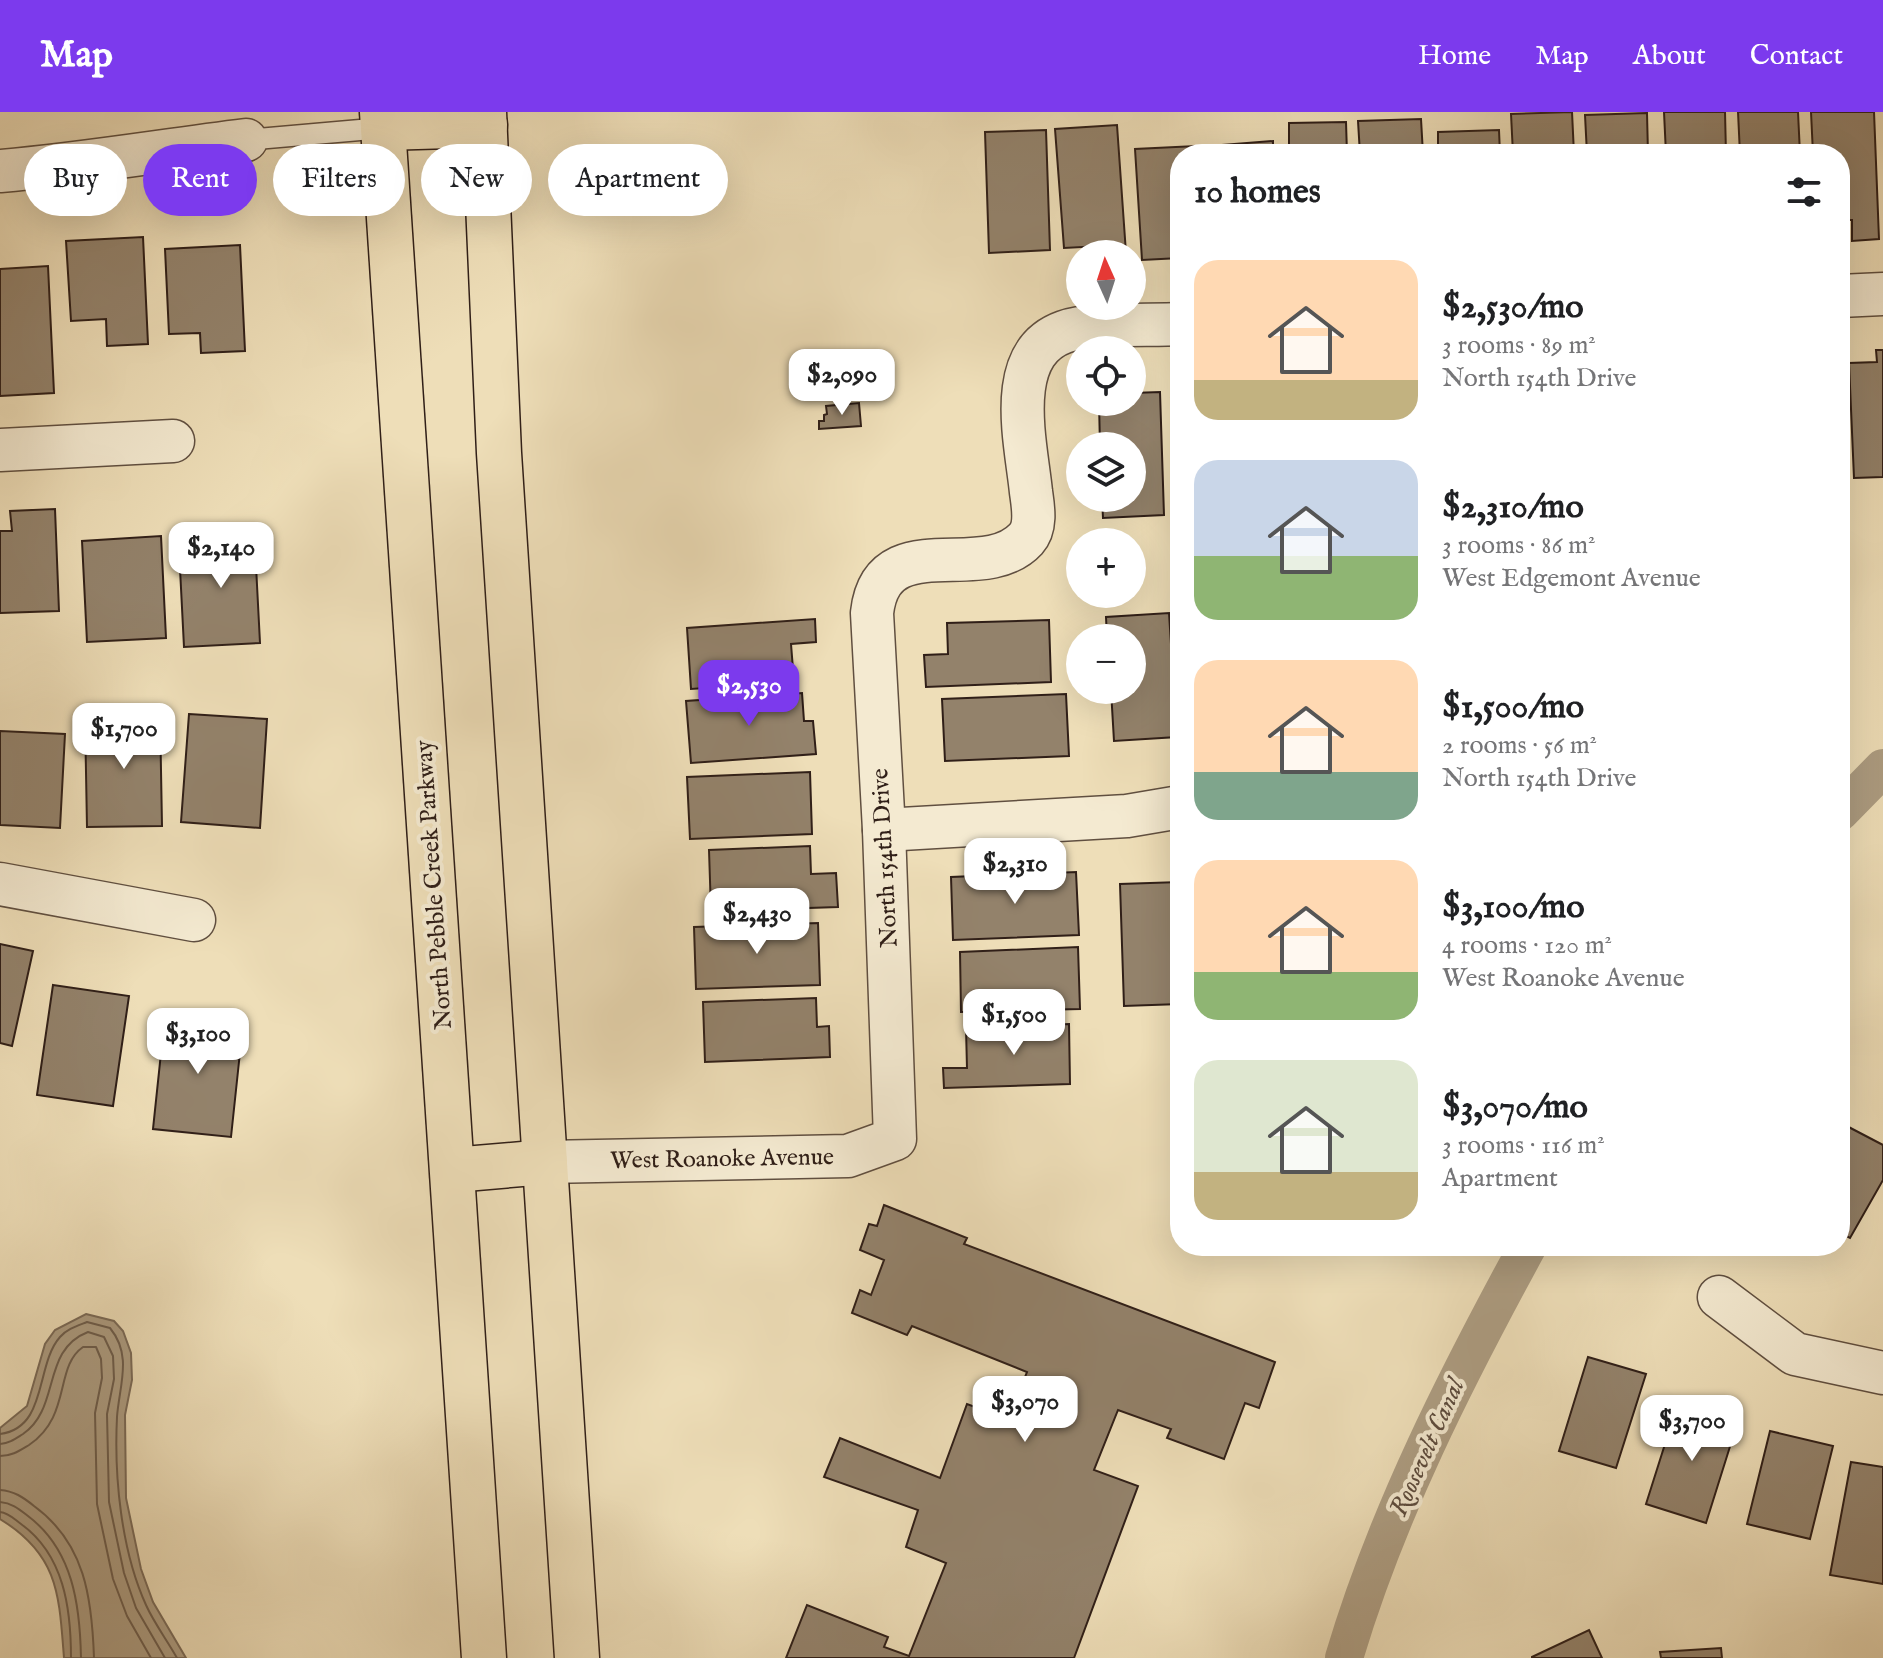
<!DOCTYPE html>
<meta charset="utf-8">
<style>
body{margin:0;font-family:"IM FELL English",serif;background:#f2f2f2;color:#202124;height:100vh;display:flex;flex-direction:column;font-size:30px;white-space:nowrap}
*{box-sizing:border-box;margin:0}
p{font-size:26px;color:#757577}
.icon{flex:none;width:44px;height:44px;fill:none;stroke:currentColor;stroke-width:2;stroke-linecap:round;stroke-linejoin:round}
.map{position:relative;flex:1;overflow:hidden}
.panel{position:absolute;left:1170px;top:32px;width:680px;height:1112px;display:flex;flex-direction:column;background:#fff;border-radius:32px;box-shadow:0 8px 32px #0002}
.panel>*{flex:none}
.banner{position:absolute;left:24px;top:32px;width:760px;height:72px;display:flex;gap:16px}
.needle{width:52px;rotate:357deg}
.tools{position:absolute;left:1066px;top:128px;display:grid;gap:16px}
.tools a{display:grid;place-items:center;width:80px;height:80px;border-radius:50%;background:#fff;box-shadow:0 8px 32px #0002;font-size:40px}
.price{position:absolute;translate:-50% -68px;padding:0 18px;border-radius:16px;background:#fff;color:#222;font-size:26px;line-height:52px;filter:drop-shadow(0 2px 4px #0008)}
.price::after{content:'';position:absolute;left:50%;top:48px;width:24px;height:18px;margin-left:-12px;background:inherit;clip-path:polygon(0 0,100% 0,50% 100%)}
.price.on{background:#7c3aed;color:#fff}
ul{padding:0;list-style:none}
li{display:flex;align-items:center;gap:24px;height:200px;padding:0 24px}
li span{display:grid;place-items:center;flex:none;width:224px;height:160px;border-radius:24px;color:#555}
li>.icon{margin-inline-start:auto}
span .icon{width:96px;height:96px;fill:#fffc;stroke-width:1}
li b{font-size:34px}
h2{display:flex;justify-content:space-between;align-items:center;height:96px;padding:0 24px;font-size:34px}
.chip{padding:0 28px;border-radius:36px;background:#fff;box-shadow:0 8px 32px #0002;font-size:28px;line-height:72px}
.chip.on{background:#7c3aed;color:#fff}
header{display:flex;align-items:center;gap:48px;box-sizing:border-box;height:112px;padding:0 40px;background:#7c3aed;color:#fff}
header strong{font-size:38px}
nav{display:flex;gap:44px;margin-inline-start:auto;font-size:28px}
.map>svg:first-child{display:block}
</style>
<header>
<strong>Map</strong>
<nav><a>Home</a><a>Map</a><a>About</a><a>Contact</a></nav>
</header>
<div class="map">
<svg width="1883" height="1546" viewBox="0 0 1883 1546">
<rect width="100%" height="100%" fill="#eedeb8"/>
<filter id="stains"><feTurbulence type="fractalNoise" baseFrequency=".0025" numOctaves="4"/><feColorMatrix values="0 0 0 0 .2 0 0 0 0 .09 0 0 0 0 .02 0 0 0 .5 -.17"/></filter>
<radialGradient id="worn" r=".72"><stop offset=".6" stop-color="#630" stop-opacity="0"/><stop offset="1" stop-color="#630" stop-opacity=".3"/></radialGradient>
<!-- water -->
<path fill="#ad9d82" stroke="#7b6b58" stroke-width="2" d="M86 1202 114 1209 123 1219 131 1241 132 1268 125 1303 126 1386 141 1457 153 1490 186 1546H64C59 1483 59 1443 0 1407V1316L27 1294 45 1232 55 1218Z"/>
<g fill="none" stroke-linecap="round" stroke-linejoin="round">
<!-- shore -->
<g stroke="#6e5e4d" stroke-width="2">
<path d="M0 1322C48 1316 35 1253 60 1225 67 1217 77 1214 87 1210L110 1216C133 1244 119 1274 117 1305 114 1364 121 1438 146 1493 154 1511 167 1528 177 1546"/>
<path d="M0 1332C10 1331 15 1327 23 1322 61 1296 41 1238 88 1220L104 1225 113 1244 114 1267 107 1302 109 1390 124 1461 136 1496 165 1546"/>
<path d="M0 1344C12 1344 19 1339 29 1333 72 1304 54 1255 83 1235H96L101 1247 102 1266 95 1301 97 1392 113 1467 127 1504 151 1546"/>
<path d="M0 1378C14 1379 23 1385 34 1394 85 1431 92 1486 94 1546"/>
<path d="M0 1390C12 1391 19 1397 28 1404 73 1438 80 1493 81 1546"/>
<path d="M0 1400C9 1401 14 1407 21 1412 64 1443 71 1496 71 1546"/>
</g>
<!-- canal -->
<g stroke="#ad9d82" stroke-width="38">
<path d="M1840 700 1883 656"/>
<path d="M1344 1546C1387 1401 1456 1266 1528 1134"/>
</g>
</g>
<!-- building -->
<g fill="#93826b" stroke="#301f18" stroke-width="2">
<path d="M1572 0 1574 42H1513L1511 2Z"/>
<path d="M1664 0H1725L1726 42H1666Z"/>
<path d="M1738 0H1798L1800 42H1740Z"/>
<path d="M1811 0H1874L1879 127 1852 129V108H1840V42H1813Z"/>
<path d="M1647 1 1648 42H1587L1585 3Z"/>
<path d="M1421 7 1423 42H1360L1358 9Z"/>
<path d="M1346 10 1347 42H1289V11Z"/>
<path d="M1117 13 1126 141 1101 142V134L1064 136 1055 17Z"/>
<path d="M1046 18 1050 138 989 141 985 20Z"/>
<path d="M1499 18 1500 42H1438V20Z"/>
<path d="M1273 29V42H1211L1210 34Z"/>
<path d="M1196 34 1197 42H1180V146L1142 148 1135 37Z"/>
<path d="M143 125 148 232 107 234 106 207 71 209 66 129Z"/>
<path d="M240 133 245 239 201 241 200 221 169 222 165 137Z"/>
<path d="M48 154 54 281 0 284V157Z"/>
<path d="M1876 238H1883V365L1854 366 1849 251 1877 250Z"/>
<path d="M1160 280 1164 403 1103 406 1102 386H1132V334H1100L1099 290H1132V281Z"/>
<path d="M1180 285V387H1177L1171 286Z"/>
<path d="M859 291 861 314 819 317V309H824V303L827 302 826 294Z"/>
<path d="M55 397 59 499 0 501V419H12L10 399Z"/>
<path d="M254 415 260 531 184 535 179 437 207 436 206 418Z"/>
<path d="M161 424 166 526 87 530 82 429Z"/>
<path d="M1169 501 1177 625 1114 629 1111 578H1132V526H1107L1106 505Z"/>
<path d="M815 507 816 530 791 532 794 570 691 577 687 516Z"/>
<path d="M1049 508 1051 570 926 575 924 543 948 542 947 511Z"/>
<path d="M802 581 804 609H813L816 642 691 651 686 589Z"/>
<path d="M1066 582 1069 644 945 649 942 587Z"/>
<path d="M189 602 267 607 260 716 181 710Z"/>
<path d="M160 603 162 714 87 715 85 605Z"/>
<path d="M0 619 65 622 60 716 0 713Z"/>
<path d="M810 660 812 722 690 727 687 665Z"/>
<path d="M810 734 811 762 836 761 838 795 711 799 709 738Z"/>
<path d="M1076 760 1079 823 953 828 951 765Z"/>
<path d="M1180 770V892L1124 894 1120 772Z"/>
<path d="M818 811 820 873 696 877 694 815Z"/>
<path d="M0 832 33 839 12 934 0 931Z"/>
<path d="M1078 835 1080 897 961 900 960 840Z"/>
<path d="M53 873 129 884 113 994 37 983Z"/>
<path d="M816 886 817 915 829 914 830 945 705 950 703 890Z"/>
<path d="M165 903 243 912 231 1025 153 1017Z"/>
<path d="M1069 912 1070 972 944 976 943 956H967L966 916Z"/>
<path d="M1841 1011 1883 1033V1068L1850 1126 1840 1121Z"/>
<path d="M884 1093 967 1126 964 1132 1275 1250 1259 1296 1245 1291 1224 1347 1167 1326 1171 1317 1118 1298 1094 1358 1138 1374 1074 1546H786L807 1493 888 1525 884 1535 909 1544 946 1451 906 1435 918 1398 824 1365 840 1326 940 1366 967 1292 1008 1307 1027 1260 912 1214 907 1223 852 1201 860 1178 871 1183 884 1148 860 1138 869 1112 877 1114Z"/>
<path d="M1588 1245 1646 1262 1616 1356 1559 1339Z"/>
<path d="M1678 1291 1738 1309 1706 1411 1646 1392Z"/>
<path d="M1770 1319 1833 1334 1810 1427 1747 1412Z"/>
<path d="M1851 1350 1883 1355V1472L1830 1463Z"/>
<path d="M1589 1518 1602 1546H1532V1545Z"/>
<path d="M1721 1536 1722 1546H1661L1660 1540Z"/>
</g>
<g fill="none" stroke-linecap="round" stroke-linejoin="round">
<defs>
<path id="service" d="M246 28 383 16"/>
<g id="minor">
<path d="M0 59C82 52 164 38 246 28"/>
<path d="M1840 184 1883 182"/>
<path d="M0 338 173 329"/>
<path d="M884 718 1127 704 1180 695"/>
<path d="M0 772 194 808"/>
<path d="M545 1050 848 1044 895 1027 884 718 872 501C882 412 983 474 1026 427 1037 415 1033 394 1031 380 1026 330 1003 242 1064 220 1091 210 1150 214 1180 212"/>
<path d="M1719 1185 1795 1242 1883 1261"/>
</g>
<g id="primary">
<path d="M382 0 484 1546"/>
<path d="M484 0 499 341 577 1546"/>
<path d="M383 16 485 13"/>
<path d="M453 1058 545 1050"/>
</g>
</defs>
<!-- service casing -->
<use href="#service" stroke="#604f40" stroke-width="23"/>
<!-- minor casing -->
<use href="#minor" stroke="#604f40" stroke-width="45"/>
<!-- primary casing -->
<use href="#primary" stroke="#301f18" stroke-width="47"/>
<!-- service -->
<use href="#service" stroke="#f4ead1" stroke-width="20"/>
<!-- minor -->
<use href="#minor" stroke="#f4ead1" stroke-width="42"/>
<!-- primary -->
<use href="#primary" stroke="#eedeb8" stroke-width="44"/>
</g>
<g text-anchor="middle" stroke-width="8" stroke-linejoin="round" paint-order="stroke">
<!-- street labels -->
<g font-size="24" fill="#301f18" stroke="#f4ead1">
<text transform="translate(884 746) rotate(-93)" y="8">North 154th Drive</text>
<text transform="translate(433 773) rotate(-94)" y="8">North Pebble Creek Parkway</text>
<text transform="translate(722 1046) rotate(-1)" y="8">West Roanoke Avenue</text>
</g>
<!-- water labels -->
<g font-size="26" font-style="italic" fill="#5c4b3d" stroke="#f4ead1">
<text transform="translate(1426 1335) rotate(-66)" y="9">Roosevelt Canal</text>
</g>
</g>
<rect width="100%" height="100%" filter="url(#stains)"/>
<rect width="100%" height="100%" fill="url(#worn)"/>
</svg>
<div class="tools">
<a><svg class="needle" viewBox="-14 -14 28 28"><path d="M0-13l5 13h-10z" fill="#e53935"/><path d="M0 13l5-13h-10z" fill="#757577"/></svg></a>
<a><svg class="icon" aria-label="locate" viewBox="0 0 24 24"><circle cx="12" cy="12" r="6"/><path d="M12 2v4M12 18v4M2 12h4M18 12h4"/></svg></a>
<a><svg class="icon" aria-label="layers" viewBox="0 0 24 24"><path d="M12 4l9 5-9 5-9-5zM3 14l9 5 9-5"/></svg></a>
<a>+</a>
<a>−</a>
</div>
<b class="price" style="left:842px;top:305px">$2,090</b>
<b class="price" style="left:221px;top:478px">$2,140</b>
<b class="price on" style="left:749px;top:616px">$2,530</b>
<b class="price" style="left:124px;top:659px">$1,700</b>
<b class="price" style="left:1015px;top:794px">$2,310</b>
<b class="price" style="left:757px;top:844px">$2,430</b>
<b class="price" style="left:1014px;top:945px">$1,500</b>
<b class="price" style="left:198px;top:964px">$3,100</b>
<b class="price" style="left:1025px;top:1332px">$3,070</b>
<b class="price" style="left:1692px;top:1351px">$3,700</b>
<div class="banner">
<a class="chip">Buy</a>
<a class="chip on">Rent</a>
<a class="chip">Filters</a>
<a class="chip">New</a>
<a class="chip">Apartment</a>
</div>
<section class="panel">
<h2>10 homes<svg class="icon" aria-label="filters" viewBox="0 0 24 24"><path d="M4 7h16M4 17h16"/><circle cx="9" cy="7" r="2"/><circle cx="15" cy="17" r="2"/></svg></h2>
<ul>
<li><span style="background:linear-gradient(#ffd9b3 75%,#c2b280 0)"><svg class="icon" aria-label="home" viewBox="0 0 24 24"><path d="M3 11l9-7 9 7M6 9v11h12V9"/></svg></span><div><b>$2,530/mo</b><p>3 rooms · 89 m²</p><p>North 154th Drive</p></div></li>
<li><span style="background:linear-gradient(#c9d6e8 60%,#8fb573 0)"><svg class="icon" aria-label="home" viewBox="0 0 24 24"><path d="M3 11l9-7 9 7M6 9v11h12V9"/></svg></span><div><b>$2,310/mo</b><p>3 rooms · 86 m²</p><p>West Edgemont Avenue</p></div></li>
<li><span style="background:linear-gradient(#ffd9b3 70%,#7fa58c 0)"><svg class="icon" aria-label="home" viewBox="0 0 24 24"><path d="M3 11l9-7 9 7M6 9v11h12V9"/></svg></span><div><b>$1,500/mo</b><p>2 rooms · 56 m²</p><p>North 154th Drive</p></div></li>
<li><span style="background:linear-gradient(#ffd9b3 70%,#8fb573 0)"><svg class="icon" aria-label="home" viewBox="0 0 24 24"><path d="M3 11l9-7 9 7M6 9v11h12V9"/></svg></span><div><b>$3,100/mo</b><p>4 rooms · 120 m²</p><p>West Roanoke Avenue</p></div></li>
<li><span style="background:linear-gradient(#dfe7d0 70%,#c2b280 0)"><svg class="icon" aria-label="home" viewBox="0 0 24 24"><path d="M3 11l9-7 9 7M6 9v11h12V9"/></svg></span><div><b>$3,070/mo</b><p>3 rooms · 116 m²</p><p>Apartment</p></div></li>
</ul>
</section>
</div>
